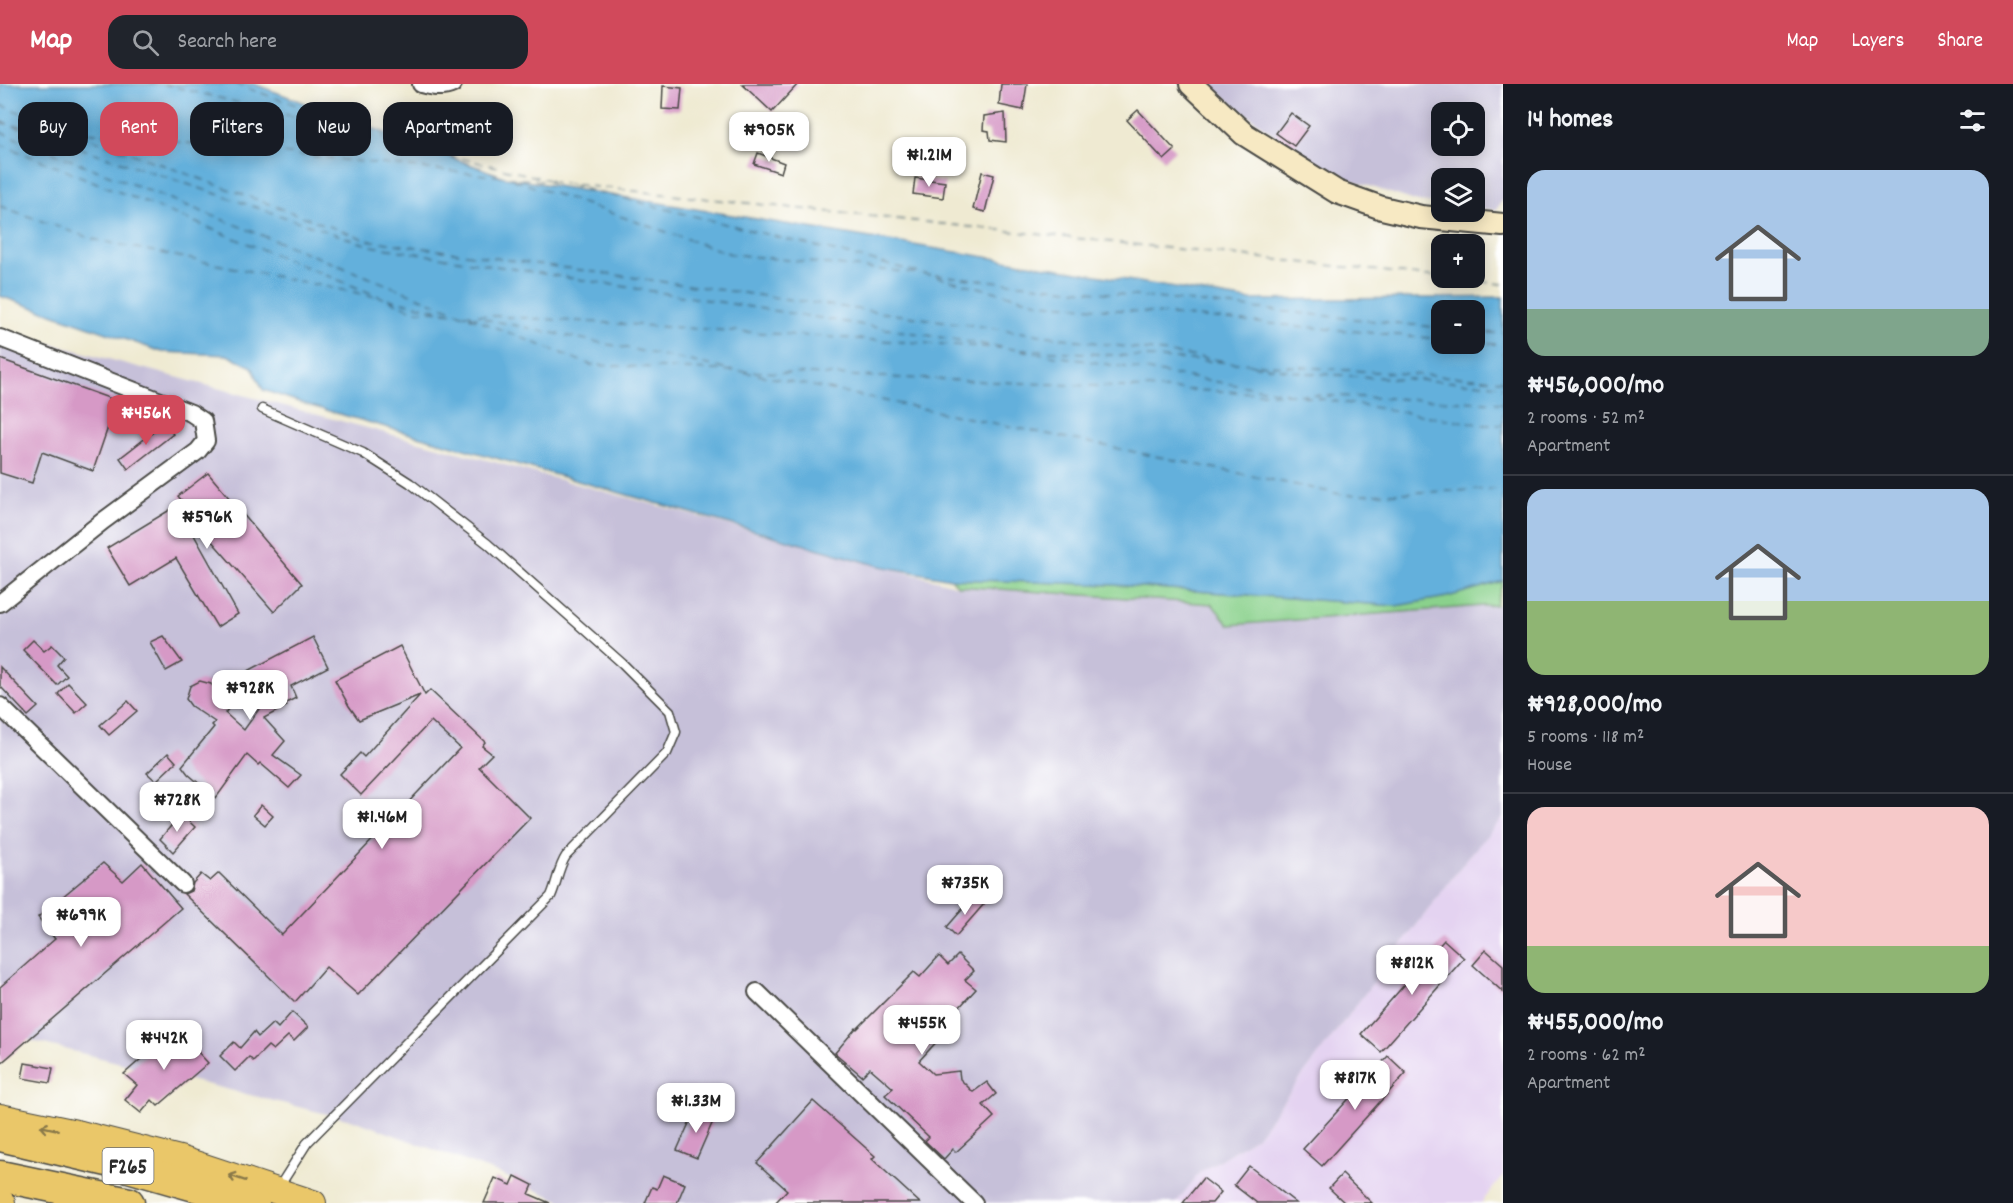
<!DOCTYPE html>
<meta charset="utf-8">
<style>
body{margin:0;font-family:Dekko,sans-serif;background:#20242c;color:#f1f3f6;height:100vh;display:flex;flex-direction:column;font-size:22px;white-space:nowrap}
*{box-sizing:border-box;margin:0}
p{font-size:20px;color:#9ea1a6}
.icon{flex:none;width:33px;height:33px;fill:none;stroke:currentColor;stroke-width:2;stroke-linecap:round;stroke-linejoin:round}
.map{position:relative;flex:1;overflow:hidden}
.panel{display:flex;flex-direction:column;background:#171b24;width:510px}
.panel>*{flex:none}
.guide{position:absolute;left:18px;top:18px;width:570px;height:54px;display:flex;gap:12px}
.controls{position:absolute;left:1431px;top:18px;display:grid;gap:12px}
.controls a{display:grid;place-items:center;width:54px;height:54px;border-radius:12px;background:#171b24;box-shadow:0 3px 15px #0003;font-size:30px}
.price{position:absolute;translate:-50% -51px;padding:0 14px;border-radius:12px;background:#fff;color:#222;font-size:20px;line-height:39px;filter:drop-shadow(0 2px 3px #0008)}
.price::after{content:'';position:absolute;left:50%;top:36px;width:18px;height:14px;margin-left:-9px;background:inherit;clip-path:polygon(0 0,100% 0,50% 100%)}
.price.selected{background:#d1495b;color:#fff}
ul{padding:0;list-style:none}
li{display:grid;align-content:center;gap:12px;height:318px;padding:0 24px}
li+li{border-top:2px solid #363941}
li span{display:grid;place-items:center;height:186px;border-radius:18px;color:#555}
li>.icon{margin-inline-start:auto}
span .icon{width:108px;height:108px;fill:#fffc;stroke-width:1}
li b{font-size:26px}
h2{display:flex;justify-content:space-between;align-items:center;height:72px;padding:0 24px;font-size:26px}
.chip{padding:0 21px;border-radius:18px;background:#171b24;box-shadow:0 3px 15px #0003;font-size:21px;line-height:54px}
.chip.selected{background:#d1495b;color:#fff}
header{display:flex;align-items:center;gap:36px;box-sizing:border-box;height:84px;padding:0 30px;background:#d1495b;color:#fff}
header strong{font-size:28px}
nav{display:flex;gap:33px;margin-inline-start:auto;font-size:21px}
.search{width:420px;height:54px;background:#20242c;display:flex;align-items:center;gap:15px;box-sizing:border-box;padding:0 21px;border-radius:18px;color:#9ea1a6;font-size:22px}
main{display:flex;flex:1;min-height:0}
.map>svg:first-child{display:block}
</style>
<header>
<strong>Map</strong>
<div class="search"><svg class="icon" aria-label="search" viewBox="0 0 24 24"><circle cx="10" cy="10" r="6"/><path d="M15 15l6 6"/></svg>Search here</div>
<nav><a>Map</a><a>Layers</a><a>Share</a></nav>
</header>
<main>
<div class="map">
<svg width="1503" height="1119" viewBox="0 0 1503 1119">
<rect width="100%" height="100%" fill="#fff"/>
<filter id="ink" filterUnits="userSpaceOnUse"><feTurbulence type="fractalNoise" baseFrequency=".0167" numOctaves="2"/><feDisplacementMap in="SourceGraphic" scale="12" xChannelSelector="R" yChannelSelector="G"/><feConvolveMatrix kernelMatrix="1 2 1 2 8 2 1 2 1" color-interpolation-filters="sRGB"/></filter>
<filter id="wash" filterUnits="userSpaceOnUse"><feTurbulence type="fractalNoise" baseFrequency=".008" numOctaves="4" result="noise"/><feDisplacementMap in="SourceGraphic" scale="24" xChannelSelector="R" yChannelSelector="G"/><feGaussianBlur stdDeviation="1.35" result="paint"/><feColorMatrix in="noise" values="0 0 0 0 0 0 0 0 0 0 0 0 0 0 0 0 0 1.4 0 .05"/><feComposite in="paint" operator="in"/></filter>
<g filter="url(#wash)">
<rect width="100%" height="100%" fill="#efead2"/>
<!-- built -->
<path fill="#e4d3f1" d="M1503 733V1092L1481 1119H1176L1200 1088 1256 1053 1465 777Z"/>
<!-- industrial -->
<g fill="#c6c0d9" fill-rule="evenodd">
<path d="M1207 0H1503V115L1496 126 1475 124 1474 94H1442L1441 120 1418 118 1341 93 1285 59ZM1442 28H1474V62H1442Z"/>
<path d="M0 246 958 502 1212 520 1230 541 1503 521V733L1465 777 1256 1053 1200 1088 1176 1119H565L500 1090 359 1038 0 949Z"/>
</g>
<!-- green -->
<path fill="#8ad18c" stroke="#5a7e5c" stroke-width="1.5" d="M951 495 1115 501 1396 522 1447 513 1503 497 1496 521 1229 541 1212 520 958 502Z"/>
<!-- water -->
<path fill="#63b0dc" stroke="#476e84" stroke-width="1.5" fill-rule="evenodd" d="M0 0H254L507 94 1248 216 1503 213V497L1447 513 1396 522 1115 501 951 495 880 482 311 322 263 306 252 283 227 271 162 268 0 212ZM1442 226H1474V260H1442Z"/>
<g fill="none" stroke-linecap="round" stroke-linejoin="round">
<!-- ferry -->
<g stroke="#416072" stroke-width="1.5" stroke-dasharray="8 6" stroke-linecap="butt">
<path d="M163 0 557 98"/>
<path d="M235 0 416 62"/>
<path d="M0 21 367 156 1226 277"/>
<path d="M0 37 371 162 1287 309"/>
<path d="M0 39 8 40"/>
<path d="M15 41 67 47"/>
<path d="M75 47 1503 200"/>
<path d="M0 48 591 281 1503 319"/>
<path d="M0 60 413 226 459 229"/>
<path d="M437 69 503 92"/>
<path d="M514 96 731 170 921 190"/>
<path d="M570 101 1041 219 1442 255"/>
<path d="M0 122 92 155 377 213"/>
<path d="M935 191 1442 244"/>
<path d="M388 215 448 228"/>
<path d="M464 230 1001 264"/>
<path d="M470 232 733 286"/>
<path d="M1474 247 1503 250"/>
<path d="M1474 258 1503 261"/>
<path d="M1021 265 1503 296"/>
<path d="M1252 281 1306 289 1503 301"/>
<path d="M744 288 1345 411 1503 405"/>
<path d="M1303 312 1484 341H1503"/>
</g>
</g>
<g id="blocks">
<!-- building -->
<g fill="#d699c6">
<path d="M742 0H798L772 28Z"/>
<path d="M1001 0H1027L1023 26 999 21Z"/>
<path d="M663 2 682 4 680 26 662 25Z"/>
<path d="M1138 26 1175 66 1164 76 1127 36Z"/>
<path d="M1005 29 1006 58 990 56 989 47 983 46 984 32Z"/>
<path d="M1291 29 1309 42 1294 62 1276 49Z"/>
<path d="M758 69 784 79 781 89 754 80Z"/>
<path d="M982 88 994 91 985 128 973 125Z"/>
<path d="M915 94 945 98 943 114 913 110Z"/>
<path d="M0 275 117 317 93 387 42 368 32 399 0 389Z"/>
<path d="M165 339 173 350 128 385 120 374Z"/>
<path d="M208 389 302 500 274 528 188 430 184 433 238 530 217 543 176 474 130 502 107 464 183 418 178 412Z"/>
<path d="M163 552 182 578 166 587 150 558Z"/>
<path d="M313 553 328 583 291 602 296 614 286 619 287 622 264 634 285 657 273 671 301 691 289 704 260 679 258 681 247 671 216 714 188 690 182 682 214 643 212 641 215 638 191 622 186 615 190 602 200 597 211 600 231 621 225 629 244 646 264 618 248 587Z"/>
<path d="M33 556 44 567 52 561 64 573 57 581 67 592 57 601 23 566Z"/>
<path d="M400 562 425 611 430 606 485 658 482 662 492 670 479 683 530 734 358 911 326 883 295 918 184 810 191 807 193 799 201 790 210 797 219 789 282 851 460 664 431 637 361 711 340 690 360 669 364 673 420 611 359 636 349 622 335 596Z"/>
<path d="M0 583 38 623 28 632 0 602Z"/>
<path d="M68 599 87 619 76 629 58 610Z"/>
<path d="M128 617 137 627 109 651 100 641Z"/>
<path d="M168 669 176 678 156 697 147 689Z"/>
<path d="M261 721 273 732 265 741 253 731Z"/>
<path d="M181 730 195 743 173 768 160 755Z"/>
<path d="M103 779 123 797 142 779 181 824 0 980V903L55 855 38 833Z"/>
<path d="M974 812 984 820 956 852 947 843Z"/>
<path d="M1444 856 1464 874 1381 968 1361 950Z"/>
<path d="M1486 866 1503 881V908L1473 881Z"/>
<path d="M958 871 974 887 965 896 976 905 935 950 940 954 919 977 933 990 959 987 960 995 973 1008 987 998 996 1010 983 1021 994 1033 956 1068 953 1065 944 1075 925 1057 929 1053 885 1011 893 1004 870 984 862 992 835 969 856 944 857 945 914 888 920 893 939 872 948 881Z"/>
<path d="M292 928 308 943 294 957 288 952 273 966 268 962 253 977 249 973 235 987 220 972 234 958 240 964 254 948 258 953 273 939 278 944Z"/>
<path d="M176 944 208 979 158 1022 152 1016 141 1029 125 1016 137 1001 124 990Z"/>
<path d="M1388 972 1406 989 1322 1082 1303 1065Z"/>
<path d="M25 979 53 984 50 999 22 994Z"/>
<path d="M813 1017 875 1072 872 1075 920 1119H775L787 1106 757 1079Z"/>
<path d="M695 1026 714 1035 697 1074 677 1066Z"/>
<path d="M1249 1082 1296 1119H1257L1234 1101Z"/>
<path d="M1342 1090 1372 1119H1345L1329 1104Z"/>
<path d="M663 1091 685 1100 677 1119H645L652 1103 657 1105Z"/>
<path d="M515 1092 533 1101 529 1110 550 1119H484L495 1094 511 1101Z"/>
<path d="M1203 1094 1221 1108 1212 1119H1183Z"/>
</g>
</g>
</g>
<g filter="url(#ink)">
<use href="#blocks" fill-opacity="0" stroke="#484844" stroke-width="1.5"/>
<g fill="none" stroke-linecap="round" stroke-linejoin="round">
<defs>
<path id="lane" d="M262 325 363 369 410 399 488 460 623 580 670 627 676 648 667 669 566 772C558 784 557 799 551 812L307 1059 279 1103"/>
<g id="street">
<path d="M421 0C432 3 443 5 453 0"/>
<path d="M0 254 191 329 203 337 206 357 198 367 103 437 0 519"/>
<path d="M0 622 183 800"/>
<path d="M757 908 974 1119"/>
</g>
<path id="secondary" d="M1191 0 1244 50 1337 108 1382 124 1421 133 1503 141"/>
<g id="primary">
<path d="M0 1033 81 1050 180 1075 313 1119"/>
<path d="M0 1119H2"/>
</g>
<g id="highway">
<path d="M0 1052 111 1078 254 1119"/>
<path d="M0 1092 129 1119"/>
</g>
</defs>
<!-- lane casing -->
<use href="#lane" stroke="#484844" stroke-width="11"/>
<!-- street casing -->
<use href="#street" stroke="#484844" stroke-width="20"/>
<!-- secondary casing -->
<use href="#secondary" stroke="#484844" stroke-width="26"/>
<!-- primary casing -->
<use href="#primary" stroke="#484844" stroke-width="28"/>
<!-- highway casing -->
<use href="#highway" stroke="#484844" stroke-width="33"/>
<!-- lane -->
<use href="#lane" stroke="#fff" stroke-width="8"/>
<!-- street -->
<use href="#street" stroke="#fff" stroke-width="16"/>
<!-- secondary -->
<use href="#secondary" stroke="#f7e9c3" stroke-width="22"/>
<!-- primary -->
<use href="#primary" stroke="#eac769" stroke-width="26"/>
<!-- highway -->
<use href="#highway" stroke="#eac769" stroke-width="30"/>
</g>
<!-- one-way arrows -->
<defs><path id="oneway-shaft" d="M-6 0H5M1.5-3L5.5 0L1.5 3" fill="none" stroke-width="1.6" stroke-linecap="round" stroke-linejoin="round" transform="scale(1.5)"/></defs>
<g stroke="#8a794a">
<use href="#oneway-shaft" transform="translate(49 1044) rotate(-168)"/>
<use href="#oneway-shaft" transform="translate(237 1094) rotate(-162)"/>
</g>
</g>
<g text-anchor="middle" stroke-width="5" stroke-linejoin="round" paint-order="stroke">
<!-- shield labels -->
<rect fill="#fff" stroke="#6b6b6b" stroke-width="1.5" x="102.5" y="1064" width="51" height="36" rx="4.5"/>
<g font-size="21" font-weight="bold" fill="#2b2b2b">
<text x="128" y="1089">F265</text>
</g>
</g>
</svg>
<div class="controls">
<a><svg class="icon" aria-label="locate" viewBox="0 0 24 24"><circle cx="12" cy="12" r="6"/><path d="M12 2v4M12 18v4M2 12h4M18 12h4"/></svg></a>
<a><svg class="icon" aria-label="layers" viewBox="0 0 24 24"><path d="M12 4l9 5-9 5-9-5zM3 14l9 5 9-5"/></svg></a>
<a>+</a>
<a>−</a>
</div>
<b class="price" style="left:769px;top:79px">₦905K</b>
<b class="price" style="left:929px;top:104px">₦1.21M</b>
<b class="price selected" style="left:146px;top:362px">₦456K</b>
<b class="price" style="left:207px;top:466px">₦596K</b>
<b class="price" style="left:250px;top:637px">₦928K</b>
<b class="price" style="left:177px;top:749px">₦728K</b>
<b class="price" style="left:382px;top:766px">₦1.46M</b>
<b class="price" style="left:965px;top:832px">₦735K</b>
<b class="price" style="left:81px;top:864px">₦699K</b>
<b class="price" style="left:1412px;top:912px">₦812K</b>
<b class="price" style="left:922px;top:972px">₦455K</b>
<b class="price" style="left:164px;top:987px">₦442K</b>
<b class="price" style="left:1355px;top:1027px">₦817K</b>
<b class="price" style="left:696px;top:1050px">₦1.33M</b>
<div class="guide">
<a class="chip">Buy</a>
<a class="chip selected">Rent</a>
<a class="chip">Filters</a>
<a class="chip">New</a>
<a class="chip">Apartment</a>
</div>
</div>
<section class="panel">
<h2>14 homes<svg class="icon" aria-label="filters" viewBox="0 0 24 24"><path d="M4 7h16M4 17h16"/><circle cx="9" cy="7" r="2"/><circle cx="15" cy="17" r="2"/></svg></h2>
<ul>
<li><span style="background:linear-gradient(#a9c7e8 75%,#7fa58c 0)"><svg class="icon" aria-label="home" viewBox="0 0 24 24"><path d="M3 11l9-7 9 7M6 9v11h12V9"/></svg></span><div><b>₦456,000/mo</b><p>2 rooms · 52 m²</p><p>Apartment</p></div></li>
<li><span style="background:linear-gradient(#a9c7e8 60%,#8fb573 0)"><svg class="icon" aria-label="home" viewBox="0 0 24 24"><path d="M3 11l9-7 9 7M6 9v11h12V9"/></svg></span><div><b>₦928,000/mo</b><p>5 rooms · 118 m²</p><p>House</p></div></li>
<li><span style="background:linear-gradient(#f6c9c9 75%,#8fb573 0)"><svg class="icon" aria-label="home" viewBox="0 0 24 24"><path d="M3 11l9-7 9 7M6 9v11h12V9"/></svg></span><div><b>₦455,000/mo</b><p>2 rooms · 62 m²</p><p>Apartment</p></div></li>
</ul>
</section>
</main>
